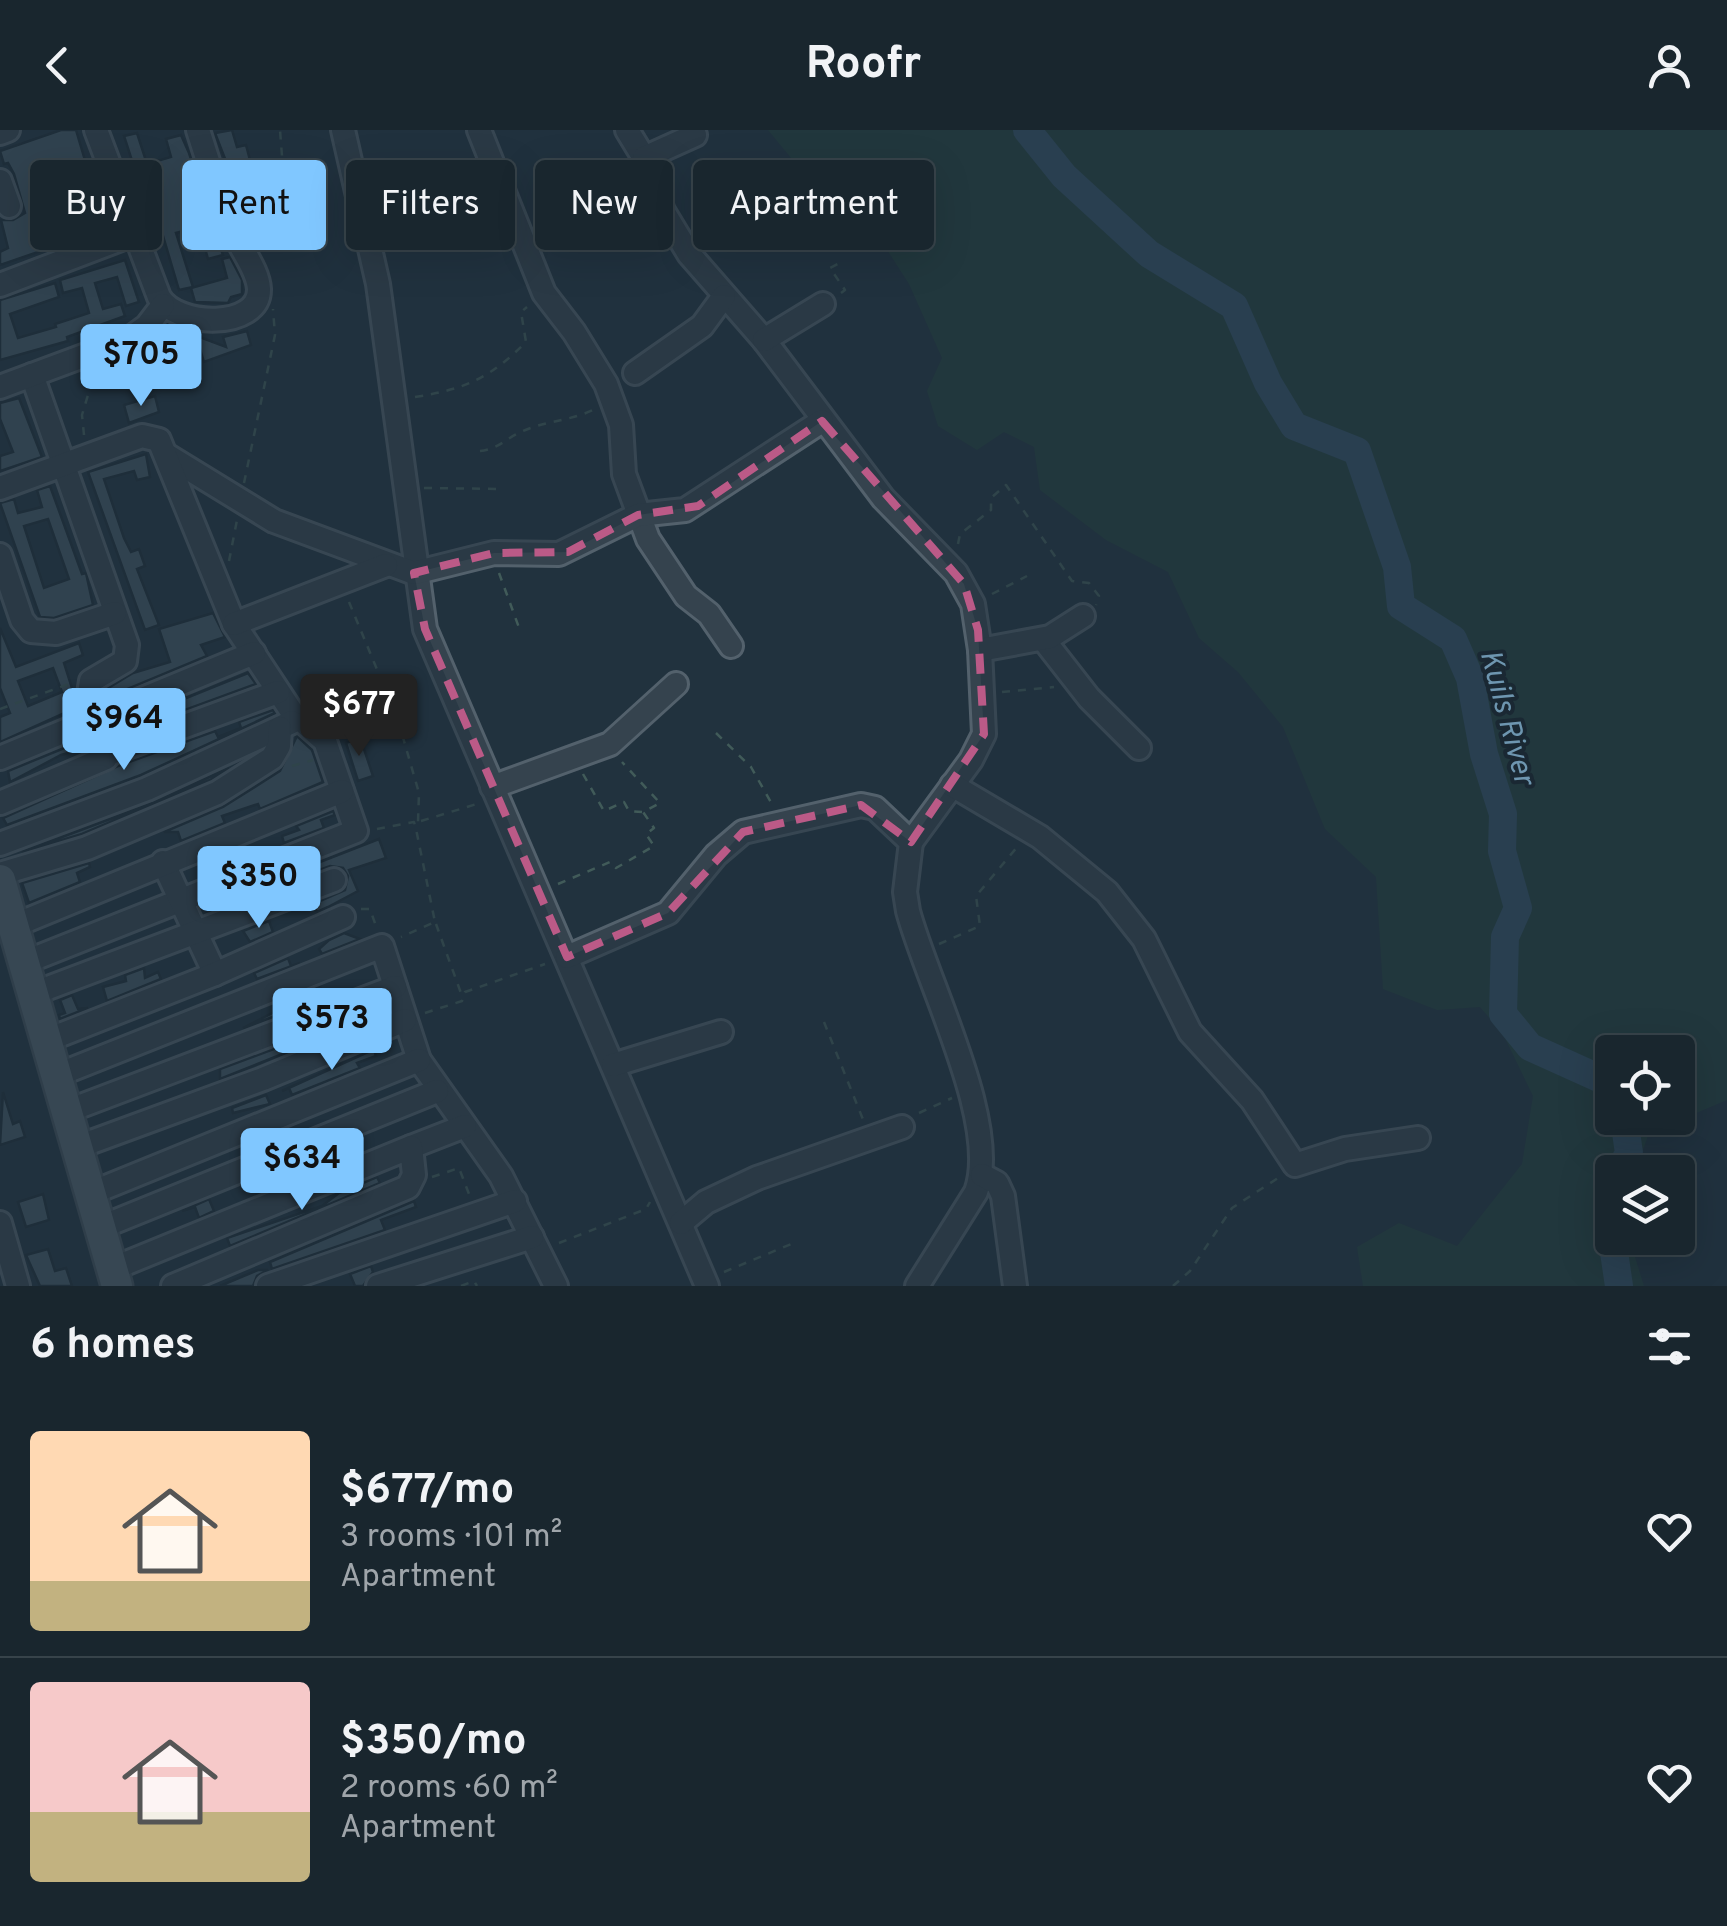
<!DOCTYPE html>
<meta charset="utf-8">
<style>
body{margin:0;font-family:Overpass,sans-serif;background:#222e36;color:#f1f3f6;height:100vh;display:flex;flex-direction:column;font-size:38px;white-space:nowrap}
*{box-sizing:border-box;margin:0}
p{font-size:32px;color:#9fa5aa}
.icon{flex:none;width:55px;height:55px;fill:none;stroke:currentColor;stroke-width:2;stroke-linecap:round;stroke-linejoin:round}
.map{position:relative;height:1156px;overflow:hidden}
.sheet{display:flex;flex-direction:column;background:#19262e;flex:1}
.sheet>*{flex:none}
.hud{position:absolute;left:30px;top:30px;width:1000px;height:90px;display:flex;gap:20px}
.fabs{position:absolute;left:1595px;top:905px;display:grid;gap:20px}
.fabs a{display:grid;place-items:center;width:100px;height:100px;border-radius:10px;background:#19262e;box-shadow:0 10px 40px #0002,0 0 0 2px #37434a;font-size:50px}
.price{position:absolute;translate:-50% -85px;padding:0 22px;border-radius:10px;background:#80c7ff;color:#111;font-size:32px;line-height:65px;filter:drop-shadow(0 2px 5px #0008)}
.price::after{content:'';position:absolute;left:50%;top:60px;width:30px;height:22px;margin-left:-15px;background:inherit;clip-path:polygon(0 0,100% 0,50% 100%)}
.price.selected{background:#222;color:#fff}
ul{padding:0;list-style:none}
li{display:flex;align-items:center;gap:30px;height:250px;padding:0 30px}
li+li{border-top:2px solid #37434a}
li span{display:grid;place-items:center;flex:none;width:280px;height:200px;border-radius:10px;color:#555}
li>.icon{margin-inline-start:auto}
span .icon{width:120px;height:120px;fill:#fffc;stroke-width:1}
li b{font-size:42px}
h2{display:flex;justify-content:space-between;align-items:center;height:120px;padding:0 30px;font-size:42px}
.pill{padding:0 35px;border-radius:10px;background:#19262e;box-shadow:0 10px 40px #0002,0 0 0 2px #37434a;font-size:35px;line-height:90px}
.pill.selected{background:#80c7ff;color:#111}
header{display:flex;justify-content:space-between;align-items:center;height:130px;padding:0 30px;background:#19262e;font-size:45px;font-weight:700}
.map>svg:first-child{display:block}
</style>
<header><svg class="icon" aria-label="back" viewBox="0 0 24 24"><path d="M15 5l-7 7 7 7"/></svg>Roofr<svg class="icon" aria-label="person" viewBox="0 0 24 24"><circle cx="12" cy="8" r="4"/><path d="M4 21q1-7 8-7t8 7"/></svg></header>
<div class="map">
<svg width="1727" height="1156" viewBox="0 0 1727 1156">
<rect width="100%" height="100%" fill="#21323e"/>
<!-- green -->
<path fill="#233f3d" fill-rule="evenodd" d="M768 0H1727V970L1649 1003 1635 1042H1612V1108H1629L1644 1156H1363L1357 1117 1399 1093 1457 1116 1522 1034 1533 966 1503 904 1480 877 1437 880 1383 859 1376 747 1325 699 1283 597 1238 542 1199 508 1168 442 1106 410 1040 360 1034 317 1004 302 977 320 938 296 927 261 942 228 909 154 841 48 806 46ZM1612 922H1678V988H1612Z"/>
<g fill="none" stroke-linecap="round" stroke-linejoin="round">
<!-- river -->
<g stroke="#335167" stroke-width="28">
<path d="M1027 0 1064 46 1149 124 1234 176 1268 253 1294 296 1357 321 1397 437 1401 476 1453 509 1470 548 1484 624 1503 684 1502 721 1518 778 1505 807 1503 884 1530 917 1612 954"/>
<path d="M1619 1042 1629 1023 1624 988"/>
<path d="M1612 1057 1608 1081 1619 1156"/>
</g>
</g>
<!-- building -->
<g fill="#445864" stroke="#1c2a35" stroke-width="2.5" fill-rule="evenodd">
<path d="M61 0H76L92 54 77 58 74 46 39 56 52 103 91 91 83 61 96 57 104 86 111 84 114 96 0 135V122L8 118 1 90H13L25 83 14 44 8 33 4 34 0 21Z"/>
<path d="M232 0 237 17 246 15 255 49 262 47 266 63 241 70 215 3Z"/>
<path d="M137 3 147 34 171 27 166 9 181 5 189 23 223 125 208 129 199 97 176 103 193 157 179 160 163 106 155 102 124 6Z"/>
<path d="M230 127 242 150V164L231 167 228 173 195 172 191 158 227 148 222 129Z"/>
<path d="M125 130 139 172 126 176 117 147 95 153 103 179 121 174 125 186 67 207 68 211 0 230V170L55 153 59 167 10 184 18 208 56 197 55 194 89 183 82 158 63 163 60 150Z"/>
<path d="M173 197 226 217 223 207 247 201 251 215 204 232 196 206 183 235 113 255 109 240 184 215 168 207Z"/>
<path d="M155 266 159 282 129 293 124 275Z"/>
<path d="M19 268 42 327 0 341V326L13 322 0 289V273Z"/>
<path d="M146 324 150 347 137 350 134 341 104 349 124 408 131 422 139 419 145 436 137 439 159 495 145 500 88 342Z"/>
<path d="M50 356 82 444 86 443 93 475 54 488 40 487 0 373 14 369 18 383 42 377 37 360ZM48 389 69 449 44 458 24 396Z"/>
<path d="M213 483 225 507 201 515 207 526 106 568 105 560 133 543 170 532 159 499Z"/>
<path d="M0 498 16 537 79 513 83 525 64 533 78 577 0 612V587L10 583 0 558ZM53 538 62 562 28 576 18 551Z"/>
<path d="M248 543 256 554 114 606 112 598Z"/>
<path d="M273 580 275 583 141 645 7 695 3 688 118 636 215 601 218 607 241 598 239 592Z"/>
<path d="M297 606 312 620 323 652 260 679 258 674 222 686 225 693 181 711 178 702H164L223 677 280 641Z"/>
<path d="M360 607 373 646 358 651 346 613Z"/>
<path d="M84 610 87 618 61 625 10 652 8 641Z"/>
<path d="M229 638 210 650 82 704 22 722 153 673Z"/>
<path d="M333 681 335 685 321 690 324 698 284 713 282 706 299 700 296 696Z"/>
<path d="M379 709 386 728 349 740 358 761 328 777 317 782 313 774 345 760 348 746 343 738 330 736 292 750 289 744Z"/>
<path d="M89 733 90 737 77 743 80 752 29 773 22 753Z"/>
<path d="M269 791 273 802 250 812 243 801Z"/>
<path d="M344 803 360 809 322 824 319 819 329 810Z"/>
<path d="M288 828 291 836 300 833 257 849 254 843Z"/>
<path d="M144 838 145 848 158 842 161 849 107 871 103 857 126 851 125 845Z"/>
<path d="M320 857 326 867 243 898 288 875 286 870Z"/>
<path d="M72 865 78 879 88 878 60 889 59 885 65 883 60 870Z"/>
<path d="M338 895 330 899 332 904 220 949V939Z"/>
<path d="M379 917 374 920 376 926 357 933 360 938 292 965 289 958 282 961Z"/>
<path d="M3 962 13 994 20 991 25 1007 0 1015Z"/>
<path d="M266 965 270 974 233 983 232 978Z"/>
<path d="M377 1047 380 1053 230 1116 227 1108 322 1076 339 1063Z"/>
<path d="M43 1064 49 1090 26 1097 18 1072Z"/>
<path d="M209 1069 214 1081 199 1088 195 1077 182 1081Z"/>
<path d="M414 1071 416 1077 381 1090 385 1100 272 1139 270 1132Z"/>
<path d="M48 1119 55 1141 66 1138 72 1156H40L26 1125Z"/>
<path d="M371 1136 373 1142 363 1156H355L350 1144Z"/>
<path d="M258 1140H268L257 1146 253 1156H220Z"/>
</g>
<g fill="none" stroke-linecap="round" stroke-linejoin="round">
<defs>
<g id="minor">
<path d="M96 0 159 167C177 198 260 199 259 159 258 140 241 120 234 102 219 69 209 34 198 0"/>
<path d="M343 0 378 154 425 499 707 1156"/>
<path d="M479 0 544 163 574 202 606 254 621 295 624 344 648 409 686 466 709 484 731 516"/>
<path d="M627 0 644 28 663 81 689 124 764 210 883 368 956 443 973 474 980 520 984 604 971 630 911 712"/>
<path d="M0 3 8 0"/>
<path d="M644 28 695 5"/>
<path d="M0 51 9 76"/>
<path d="M0 155 134 104"/>
<path d="M764 210 823 174"/>
<path d="M635 243 702 196 724 166"/>
<path d="M32 245 127 515 125 531 91 551 89 564 97 589"/>
<path d="M0 257 129 209 147 196 163 175"/>
<path d="M168 326 274 391 414 443 494 423 559 424 638 385 685 380 822 291"/>
<path d="M0 358 142 306 159 310 234 494 292 582 325 611 356 701 23 833"/>
<path d="M0 425 22 490 31 501 56 503 115 483"/>
<path d="M234 494 386 435"/>
<path d="M1043 509 1089 568 1139 618"/>
<path d="M980 520 1050 507 1083 486"/>
<path d="M108 624 278 562"/>
<path d="M0 628 254 523"/>
<path d="M952 655 1040 707 1107 762 1144 809 1190 902 1252 970 1295 1035 1345 1019 1418 1008"/>
<path d="M492 657 610 614 676 554"/>
<path d="M0 673 106 628 93 590"/>
<path d="M0 714 147 659 292 592"/>
<path d="M163 732 215 844"/>
<path d="M0 744 87 718 217 663 272 628 279 616 280 598"/>
<path d="M13 796 342 661"/>
<path d="M567 827 668 783 716 725 743 702 861 675 875 678 911 712 905 762 908 781C927 853 1001 994 976 1062L917 1156"/>
<path d="M32 864 334 750"/>
<path d="M45 911 215 844 343 787"/>
<path d="M613 935 721 902"/>
<path d="M55 946 382 816 419 930 501 1046 556 1156"/>
<path d="M65 982 395 857"/>
<path d="M411 1017 465 996"/>
<path d="M75 1018 263 949 405 890"/>
<path d="M982 1045 997 1053 1003 1066 1015 1156"/>
<path d="M89 1064 419 930"/>
<path d="M0 1093 18 1156"/>
<path d="M681 1093 706 1072 757 1048 902 997"/>
<path d="M99 1098 437 961"/>
<path d="M112 1139 411 1017 414 1045 408 1057 173 1156"/>
<path d="M268 1156 515 1071"/>
<path d="M378 1156 532 1107"/>
</g>
<path id="major" d="M0 750 117 1156"/>
</defs>
<!-- minor casing -->
<use href="#minor" stroke="#53616c" stroke-width="28"/>
<!-- major casing -->
<use href="#major" stroke="#414f5a" stroke-width="35"/>
<!-- path -->
<g stroke="#415b59" stroke-width="2.5" stroke-dasharray="8 8" stroke-linecap="butt">
<path d="M249 81 273 75 285 65 280 0"/>
<path d="M694 93 708 83 701 69 755 50 752 29"/>
<path d="M841 163 845 160 830 138 843 131"/>
<path d="M415 267C466 259 490 248 526 212L521 182 527 177"/>
<path d="M84 305 82 285 94 245"/>
<path d="M480 321C499 319 506 308 523 301 545 291 570 291 593 280"/>
<path d="M244 353 275 205 273 179"/>
<path d="M424 358 502 359"/>
<path d="M958 414 960 404 991 380V368L1006 355 1072 451 1089 453 1099 466 1096 475"/>
<path d="M229 431 237 390"/>
<path d="M499 443 521 503"/>
<path d="M992 464 1027 446"/>
<path d="M349 472 398 590 419 663 418 692"/>
<path d="M1002 562 1054 557"/>
<path d="M0 579 69 554"/>
<path d="M716 603 751 637 773 676"/>
<path d="M292 636 313 630"/>
<path d="M583 644 604 681 624 672 629 681 642 682"/>
<path d="M421 691 480 673"/>
<path d="M377 699 414 692 416 699 435 792 401 807"/>
<path d="M558 754 610 732 616 738 654 716 646 704 654 698 643 682 660 673 622 632"/>
<path d="M361 779H370L377 799"/>
<path d="M436 794 462 866"/>
<path d="M939 814 980 796 976 766 1018 716"/>
<path d="M425 883 462 871 465 862 545 834"/>
<path d="M824 892 864 992"/>
<path d="M919 983 952 968"/>
<path d="M432 1047 459 1038 469 1064"/>
<path d="M559 1113 646 1079 650 1072"/>
<path d="M724 1142 796 1112"/>
<path d="M461 1156 474 1151 477 1156"/>
<path d="M1173 1156 1190 1141 1232 1078 1278 1048"/>
</g>
<!-- minor -->
<use href="#minor" stroke="#35434e" stroke-width="22"/>
<!-- major -->
<use href="#major" stroke="#53636e" stroke-width="30"/>
</g>
<!-- marked area -->
<path d="M0 0H1727V1156H0ZM822 291 964 454 978 500 984 604 911 712 861 675 743 702 668 783 567 827 425 499 414 443 494 423 568 422 638 385 698 376Z" fill="#21323e" fill-opacity=".55" fill-rule="evenodd"/>
<path fill="none" stroke="#bb5a87" stroke-width="8" stroke-dasharray="20 12" stroke-linejoin="round" d="M822 291 964 454 978 500 984 604 911 712 861 675 743 702 668 783 567 827 425 499 414 443 494 423 568 422 638 385 698 376Z"/>
<g text-anchor="middle" stroke-width="8" stroke-linejoin="round" paint-order="stroke">
<!-- water labels -->
<g font-size="30" font-style="italic" fill="#6e96b0" stroke="#1a2833">
<text transform="translate(1508 587) rotate(75)" y="10">Kuils River</text>
</g>
</g>
</svg>
<div class="fabs">
<a><svg class="icon" aria-label="locate" viewBox="0 0 24 24"><circle cx="12" cy="12" r="6"/><path d="M12 2v4M12 18v4M2 12h4M18 12h4"/></svg></a>
<a><svg class="icon" aria-label="layers" viewBox="0 0 24 24"><path d="M12 4l9 5-9 5-9-5zM3 14l9 5 9-5"/></svg></a>
</div>
<b class="price" style="left:141px;top:279px">$705</b>
<b class="price selected" style="left:359px;top:629px">$677</b>
<b class="price" style="left:124px;top:643px">$964</b>
<b class="price" style="left:259px;top:801px">$350</b>
<b class="price" style="left:332px;top:943px">$573</b>
<b class="price" style="left:302px;top:1083px">$634</b>
<div class="hud">
<a class="pill">Buy</a>
<a class="pill selected">Rent</a>
<a class="pill">Filters</a>
<a class="pill">New</a>
<a class="pill">Apartment</a>
</div>
</div>
<section class="sheet">
<h2>6 homes<svg class="icon" aria-label="filters" viewBox="0 0 24 24"><path d="M4 7h16M4 17h16"/><circle cx="9" cy="7" r="2"/><circle cx="15" cy="17" r="2"/></svg></h2>
<ul>
<li><span style="background:linear-gradient(#ffd9b3 75%,#c2b280 0)"><svg class="icon" aria-label="home" viewBox="0 0 24 24"><path d="M3 11l9-7 9 7M6 9v11h12V9"/></svg></span><div><b>$677/mo</b><p>3 rooms · 101 m²</p><p>Apartment</p></div><svg class="icon" aria-label="heart" viewBox="0 0 24 24"><path d="M12 20l-8-8c-3-5 5-10 8-4 3-6 11-1 8 4z"/></svg></li>
<li><span style="background:linear-gradient(#f6c9c9 65%,#c2b280 0)"><svg class="icon" aria-label="home" viewBox="0 0 24 24"><path d="M3 11l9-7 9 7M6 9v11h12V9"/></svg></span><div><b>$350/mo</b><p>2 rooms · 60 m²</p><p>Apartment</p></div><svg class="icon" aria-label="heart" viewBox="0 0 24 24"><path d="M12 20l-8-8c-3-5 5-10 8-4 3-6 11-1 8 4z"/></svg></li>
</ul>
</section>
